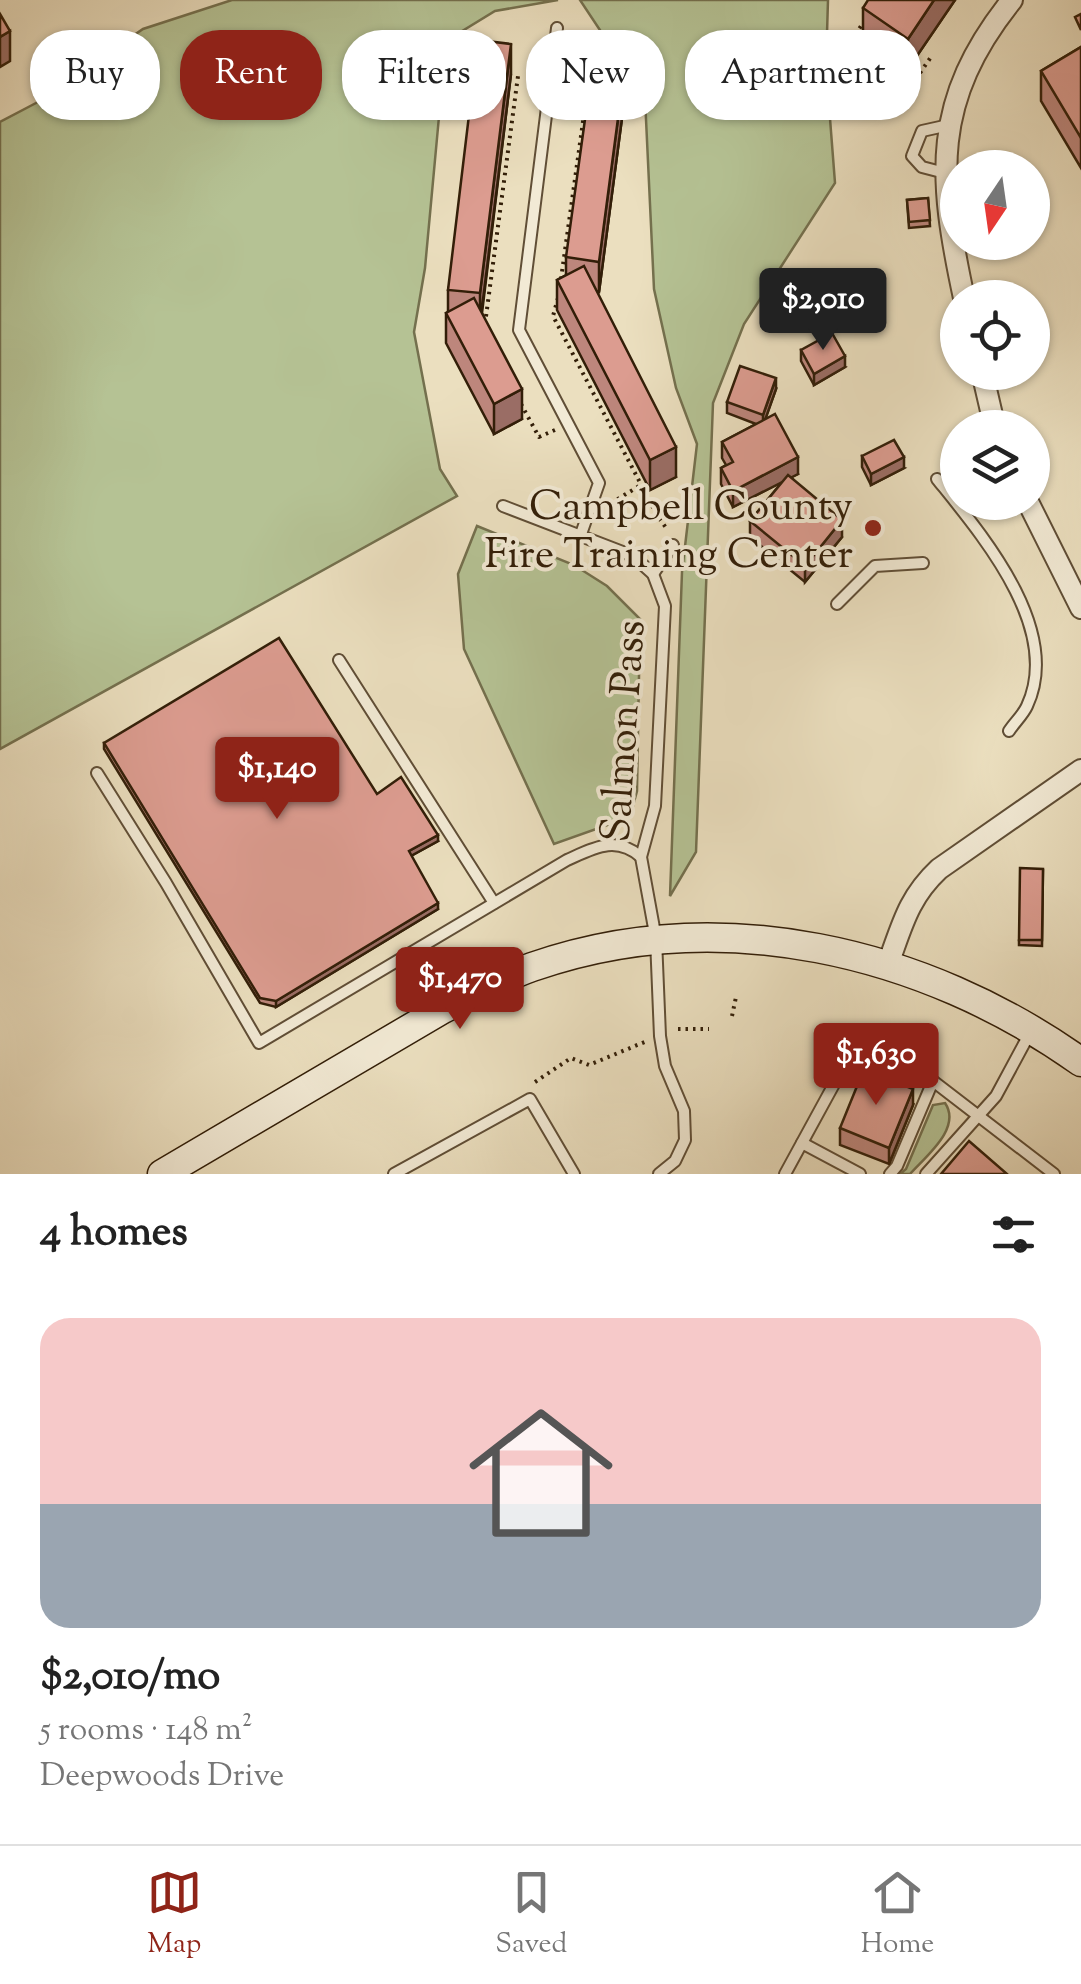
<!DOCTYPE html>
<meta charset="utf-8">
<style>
body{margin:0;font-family:"Sorts Mill Goudy",serif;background:#f2f2f2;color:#222;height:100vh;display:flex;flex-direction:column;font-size:38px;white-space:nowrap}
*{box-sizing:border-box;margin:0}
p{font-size:32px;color:#767676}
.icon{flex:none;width:55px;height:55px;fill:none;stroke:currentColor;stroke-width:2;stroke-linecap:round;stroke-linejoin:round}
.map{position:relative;height:1174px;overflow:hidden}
.sheet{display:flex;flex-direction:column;background:#fff;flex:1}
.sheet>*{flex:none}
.banner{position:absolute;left:30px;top:30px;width:1022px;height:90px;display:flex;gap:20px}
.needle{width:65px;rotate:193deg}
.buttons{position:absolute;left:940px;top:150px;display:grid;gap:20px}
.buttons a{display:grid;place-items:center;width:110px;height:110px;border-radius:50%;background:#fff;box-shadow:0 2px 8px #0004;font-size:50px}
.price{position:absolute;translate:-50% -85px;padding:0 22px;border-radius:10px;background:#8f2418;color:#fff;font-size:32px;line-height:65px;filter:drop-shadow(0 2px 5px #0008)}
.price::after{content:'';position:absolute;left:50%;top:60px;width:30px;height:22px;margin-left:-15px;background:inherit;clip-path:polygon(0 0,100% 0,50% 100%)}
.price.selected{background:#222;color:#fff}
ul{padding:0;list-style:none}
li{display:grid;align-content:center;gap:20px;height:530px;padding:0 40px}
li span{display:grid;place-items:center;height:310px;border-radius:30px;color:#555}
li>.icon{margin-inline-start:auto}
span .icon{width:180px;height:180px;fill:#fffc;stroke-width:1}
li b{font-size:42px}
h2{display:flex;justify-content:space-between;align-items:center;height:120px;padding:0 40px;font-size:42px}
.tag{padding:0 35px;border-radius:40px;background:#fff;box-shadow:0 2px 8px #0004;font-size:35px;line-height:90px}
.tag.selected{background:#8f2418;color:#fff}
.dock{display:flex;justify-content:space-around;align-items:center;height:140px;border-top:2px solid #e0e0e0;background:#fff;font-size:28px;color:#767676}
.dock a{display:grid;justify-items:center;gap:5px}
.dock .selected{color:#8f2418}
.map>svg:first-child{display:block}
</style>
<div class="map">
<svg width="1081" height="1174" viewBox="0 0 1081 1174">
<rect width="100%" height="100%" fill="#ebdfbf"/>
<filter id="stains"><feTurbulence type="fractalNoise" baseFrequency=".002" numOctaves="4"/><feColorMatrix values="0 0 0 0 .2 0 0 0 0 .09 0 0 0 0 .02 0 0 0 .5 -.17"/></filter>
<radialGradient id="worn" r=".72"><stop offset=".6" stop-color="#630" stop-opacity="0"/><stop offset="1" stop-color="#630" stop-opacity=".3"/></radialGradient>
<!-- green -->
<g fill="#b5c294" stroke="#74704e" stroke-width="2.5">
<path d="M232 0H558L495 11 446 41 425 268 414 332 440 469 457 496 0 749V122L36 103 143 29Z"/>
<path d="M580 0H828L826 67 835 183 744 324 713 403 696 852 670 896 682 572 697 444 676 388 654 289 645 98Z"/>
<path d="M477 526 574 565 607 586 640 619 637 791 630 817 554 844 464 649 458 574Z"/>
<path d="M945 1103C962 1128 926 1156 910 1174H900L906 1169 933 1105Z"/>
</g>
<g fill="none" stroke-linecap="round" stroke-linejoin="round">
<defs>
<g id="lane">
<path d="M557 28 519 330 599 483 581 534"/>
<path d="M945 173 922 167 912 156 922 131 949 125"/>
<path d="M937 479C982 535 1063 629 1027 706 1023 715 1014 723 1009 731"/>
<path d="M503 506 633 556 653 574 665 606 655 806 641 857 656 939 660 1036 665 1066 684 1111 685 1140 675 1161 659 1174"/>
<path d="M653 574 673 545"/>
<path d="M837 604 875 566 923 563"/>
<path d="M339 660 494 903"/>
<path d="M97 773 166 883 259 1043 567 860C594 848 616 835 641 857"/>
<path d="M802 1143 860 1174"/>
<path d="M394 1174 530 1099 574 1174"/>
<path d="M785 1174 839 1075 868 1057 933 1081 1054 1174"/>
<path d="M890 1174 897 1166 933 1081"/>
<path d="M926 1174 996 1096 1031 1031"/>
</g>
<g id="street">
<path d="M964 298C938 177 931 101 1012 0"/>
<path d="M982 372 995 428"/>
<path d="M1028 502 1081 608"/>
<path d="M888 964C902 926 908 898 939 869L1081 770"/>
</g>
<path id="secondary" d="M162 1174 443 1009C472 994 501 978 532 967 719 902 924 950 1081 1062"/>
</defs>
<!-- lane casing -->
<use href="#lane" stroke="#604e36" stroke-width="14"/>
<!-- street casing -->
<use href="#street" stroke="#604e36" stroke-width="24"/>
<!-- secondary casing -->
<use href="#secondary" stroke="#321e08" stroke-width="31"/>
<!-- path -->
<g stroke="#321e08" stroke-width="4" stroke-dasharray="2.5 5" stroke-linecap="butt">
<path d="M865 20 851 41 913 83 931 57"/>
<path d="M561 279 588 86"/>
<path d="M558 298 553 316 658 517 667 529"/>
<path d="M485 324 518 76"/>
<path d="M521 404 539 437 555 430"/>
<path d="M611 503 641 485"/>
<path d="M732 1016 736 997"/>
<path d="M678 1029H709"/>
<path d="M535 1082 571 1058 589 1065 647 1041"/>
</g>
<!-- lane -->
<use href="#lane" stroke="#f2ead5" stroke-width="10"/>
<!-- street -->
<use href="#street" stroke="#f2ead5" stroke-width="20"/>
<!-- secondary -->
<use href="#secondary" stroke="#f2ead5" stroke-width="28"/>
</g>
<!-- wall -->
<g fill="#bd867c" stroke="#321e08" stroke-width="2.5">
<path d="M955 0 908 69 863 38V8Z"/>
<path d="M1081 47V168L1041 101V71Z"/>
<path d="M511 74 482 313 522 419 494 434 446 343V313L448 312V290Z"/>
<path d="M626 88 599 292 596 291 676 477 650 490 557 310V280L566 275V257Z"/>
<path d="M928 198 930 226 909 228 907 200Z"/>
<path d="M801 350 845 367 814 385 801 361Z"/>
<path d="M776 389 765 419 798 474 791 477 842 537 805 582 750 537V521L782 482 733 507 721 484V468L726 465 722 458V442L756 424 727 413V402Z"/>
<path d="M862 456 904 468 871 485 862 467Z"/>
<path d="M104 743 377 794 438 841 411 856 438 909 276 1007 260 1003 104 749Z"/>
<path d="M1043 869 1042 946 1019 945V940Z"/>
<path d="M913 1105 889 1164 840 1145V1128Z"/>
</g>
<!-- shaded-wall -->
<g fill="#9a6d65" stroke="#321e08" stroke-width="2.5">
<path d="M934 0H955L908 69V39Z"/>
<path d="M10 31V61L0 67V37Z"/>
<path d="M511 44V74L480 324V293Z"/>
<path d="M626 58V88L599 292V262Z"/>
<path d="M845 356V367L814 385V374Z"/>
<path d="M776 378V389L763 426V415Z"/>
<path d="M522 389V419L494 434V404Z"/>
<path d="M676 447V477L650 490V460Z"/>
<path d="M798 457V474L733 507V491Z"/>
<path d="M904 457V468L871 485V474Z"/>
<path d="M842 520V537L805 582V566Z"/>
<path d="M438 835V841L409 857V851Z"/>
<path d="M438 903V909L276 1007V1001Z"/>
<path d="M913 1089V1105L889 1164V1148Z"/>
</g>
<!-- building -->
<g fill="#dc9c90" stroke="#321e08" stroke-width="2.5">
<path d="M868 0H934L908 39 863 8Z"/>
<path d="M0 14 10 31 0 37Z"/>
<path d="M1081 14V30L1075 17Z"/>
<path d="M478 40 511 44 480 293 448 290Z"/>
<path d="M1081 47V138L1041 71Z"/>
<path d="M594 54 626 58 599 262 566 257Z"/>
<path d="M928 198 930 220 909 222 907 200Z"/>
<path d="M584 266 676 447 650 460 557 280Z"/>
<path d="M474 298 522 389 494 404 446 313Z"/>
<path d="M832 333 845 356 814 374 801 350Z"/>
<path d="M740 366 776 378 763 415 727 402Z"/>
<path d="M775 414 798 457 733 491 721 468 733 462 722 442Z"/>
<path d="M894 440 904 457 871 474 862 456Z"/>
<path d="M788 475 842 520 805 566 750 521Z"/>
<path d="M279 638 377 794 401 777 438 835 409 851 438 903 276 1001 260 998 104 743Z"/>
<path d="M1020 868 1043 869 1042 940H1019Z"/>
<path d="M864 1069 913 1089 889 1148 840 1128Z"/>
<path d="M969 1141 1007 1174H941Z"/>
</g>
<!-- markers -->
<circle fill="#8f2418" stroke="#f2ead5" stroke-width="4" cx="873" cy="528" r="10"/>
<g text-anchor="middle" stroke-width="8" stroke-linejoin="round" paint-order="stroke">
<!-- poi labels -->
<g font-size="42" fill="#321e08" stroke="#f2ead5" text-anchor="end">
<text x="853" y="519">Campbell County<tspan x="853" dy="48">Fire Training Center</tspan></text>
</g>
<!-- street labels -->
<g font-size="42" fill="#321e08" stroke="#f2ead5">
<text transform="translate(621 731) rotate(-86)" y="15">Salmon Pass</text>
</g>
</g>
<rect width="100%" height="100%" filter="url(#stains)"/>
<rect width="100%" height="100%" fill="url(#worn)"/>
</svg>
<div class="buttons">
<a><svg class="needle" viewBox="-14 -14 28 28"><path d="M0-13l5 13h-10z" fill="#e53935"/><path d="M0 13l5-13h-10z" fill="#767676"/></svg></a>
<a><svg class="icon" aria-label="locate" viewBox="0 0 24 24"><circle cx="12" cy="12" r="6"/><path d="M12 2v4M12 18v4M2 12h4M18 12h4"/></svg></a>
<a><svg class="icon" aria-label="layers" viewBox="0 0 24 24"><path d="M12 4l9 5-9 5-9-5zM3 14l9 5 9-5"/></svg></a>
</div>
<b class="price selected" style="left:823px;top:353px">$2,010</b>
<b class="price" style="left:277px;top:822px">$1,140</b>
<b class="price" style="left:460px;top:1032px">$1,470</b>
<b class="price" style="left:876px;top:1108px">$1,630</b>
<div class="banner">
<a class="tag">Buy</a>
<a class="tag selected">Rent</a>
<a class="tag">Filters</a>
<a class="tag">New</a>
<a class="tag">Apartment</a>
</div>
</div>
<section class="sheet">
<h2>4 homes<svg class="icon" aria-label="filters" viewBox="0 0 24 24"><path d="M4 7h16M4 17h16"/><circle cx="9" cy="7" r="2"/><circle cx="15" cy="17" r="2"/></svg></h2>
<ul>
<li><span style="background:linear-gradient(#f6c9c9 60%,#9aa5b1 0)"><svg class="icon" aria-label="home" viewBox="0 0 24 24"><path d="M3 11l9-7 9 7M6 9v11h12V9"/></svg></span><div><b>$2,010/mo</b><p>5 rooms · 148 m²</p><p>Deepwoods Drive</p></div></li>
</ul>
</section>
<nav class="dock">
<a class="selected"><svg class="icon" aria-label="map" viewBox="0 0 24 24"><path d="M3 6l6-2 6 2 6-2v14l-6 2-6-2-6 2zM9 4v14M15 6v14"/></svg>Map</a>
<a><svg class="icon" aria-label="saved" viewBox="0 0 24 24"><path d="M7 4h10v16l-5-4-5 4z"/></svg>Saved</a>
<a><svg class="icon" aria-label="home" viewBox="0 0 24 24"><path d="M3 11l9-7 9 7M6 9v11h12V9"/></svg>Home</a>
</nav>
